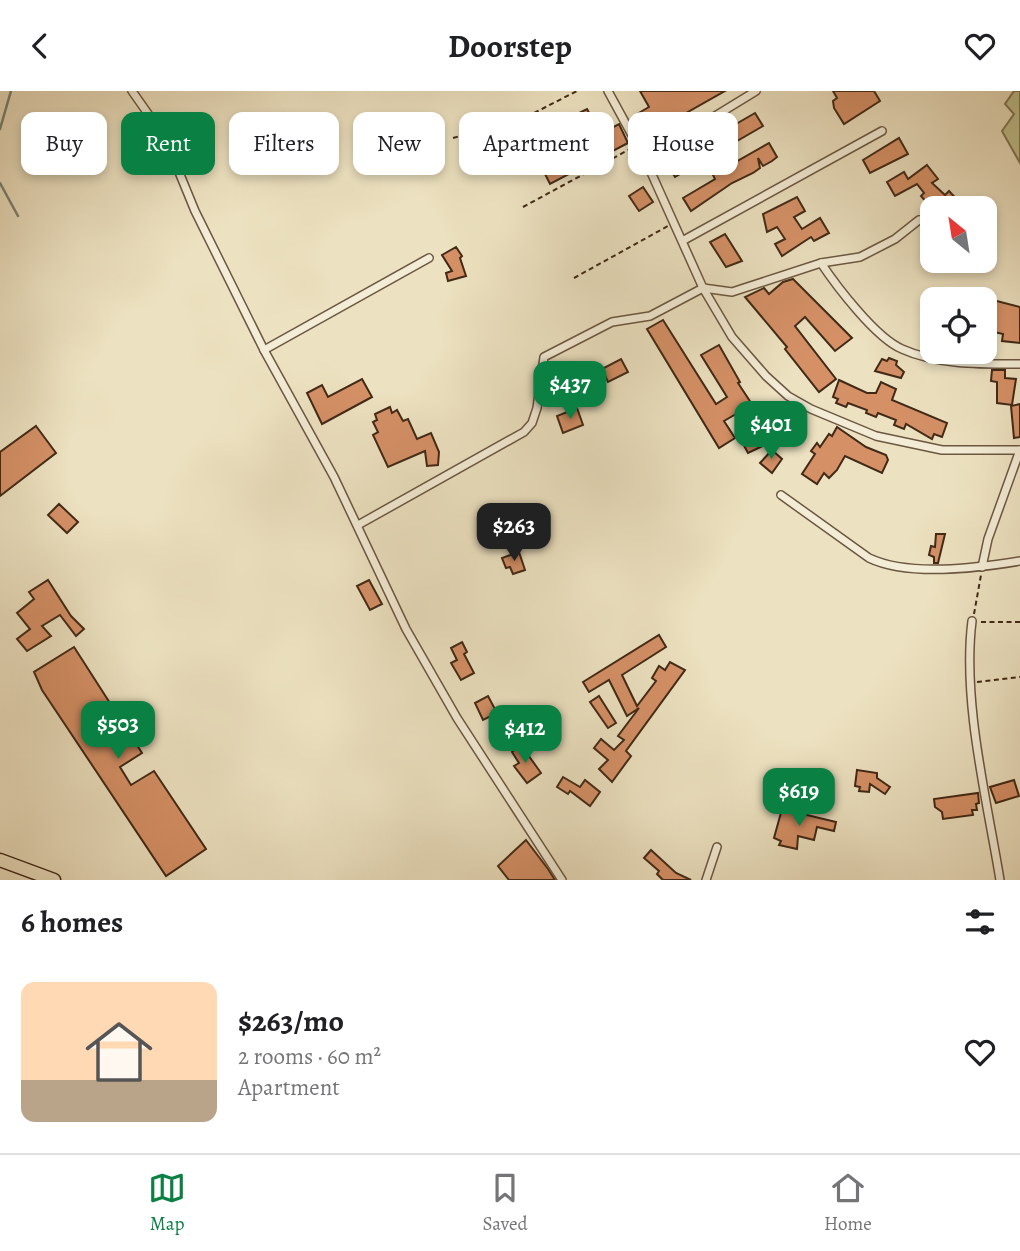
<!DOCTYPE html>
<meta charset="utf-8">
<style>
body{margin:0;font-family:Alegreya,serif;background:#f6f6f6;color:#202124;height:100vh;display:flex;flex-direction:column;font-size:26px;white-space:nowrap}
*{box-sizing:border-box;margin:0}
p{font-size:23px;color:#757577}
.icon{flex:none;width:38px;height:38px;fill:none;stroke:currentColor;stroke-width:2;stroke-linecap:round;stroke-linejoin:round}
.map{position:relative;height:789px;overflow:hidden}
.drawer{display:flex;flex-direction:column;background:#fff;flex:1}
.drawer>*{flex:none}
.top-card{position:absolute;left:21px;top:21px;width:978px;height:63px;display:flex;gap:14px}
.needle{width:46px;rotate:330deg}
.fabs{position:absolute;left:920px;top:105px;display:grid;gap:14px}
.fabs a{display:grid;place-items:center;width:77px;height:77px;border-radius:14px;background:#fff;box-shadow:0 4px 10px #0003;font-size:35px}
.price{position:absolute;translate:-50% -60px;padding:0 16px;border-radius:14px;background:#0b8043;color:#fff;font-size:23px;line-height:46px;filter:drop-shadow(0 2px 4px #0008)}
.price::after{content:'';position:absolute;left:50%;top:42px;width:21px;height:16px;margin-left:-10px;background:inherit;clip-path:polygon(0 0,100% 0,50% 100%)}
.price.on{background:#222;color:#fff}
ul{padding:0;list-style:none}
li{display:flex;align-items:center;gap:21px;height:175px;padding:0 21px}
li span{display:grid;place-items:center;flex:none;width:196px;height:140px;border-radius:14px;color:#555}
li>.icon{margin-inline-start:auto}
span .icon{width:84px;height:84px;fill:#fffc;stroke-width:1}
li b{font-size:30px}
h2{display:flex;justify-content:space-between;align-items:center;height:84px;padding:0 21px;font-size:30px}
.tag{padding:0 24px;border-radius:14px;background:#fff;box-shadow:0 4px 10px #0003;font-size:24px;line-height:63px}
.tag.on{background:#0b8043;color:#fff}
header{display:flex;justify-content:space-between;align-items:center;height:91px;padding:0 21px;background:#fff;font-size:32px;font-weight:700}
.tab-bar{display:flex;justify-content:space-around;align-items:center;height:98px;border-top:2px solid #e0e0e0;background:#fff;font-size:19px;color:#757577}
.tab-bar a{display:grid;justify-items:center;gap:4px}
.tab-bar .on{color:#0b8043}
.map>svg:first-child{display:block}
</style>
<header><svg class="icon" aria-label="back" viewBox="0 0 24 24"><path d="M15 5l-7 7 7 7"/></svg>Doorstep<svg class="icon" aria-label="heart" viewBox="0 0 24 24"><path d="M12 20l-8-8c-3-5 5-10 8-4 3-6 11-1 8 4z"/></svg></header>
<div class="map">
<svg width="1020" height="789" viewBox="0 0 1020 789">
<rect width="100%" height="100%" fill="#ece1c0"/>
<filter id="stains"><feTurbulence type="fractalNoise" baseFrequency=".00286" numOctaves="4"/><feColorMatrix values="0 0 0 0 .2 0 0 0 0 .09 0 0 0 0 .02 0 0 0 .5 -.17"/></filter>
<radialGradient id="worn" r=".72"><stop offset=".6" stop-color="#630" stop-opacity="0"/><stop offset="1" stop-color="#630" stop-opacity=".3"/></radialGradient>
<!-- green -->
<path fill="#bfc18d" stroke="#807552" stroke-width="2" d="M1014 0H1020V72L1002 40 1014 23 1005 13Z"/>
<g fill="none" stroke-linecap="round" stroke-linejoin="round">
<!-- stream -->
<g stroke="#768275" stroke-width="2.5">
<path d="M0 38 11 0"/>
<path d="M0 92 18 125"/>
</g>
</g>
<!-- building -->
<g fill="#d59066" stroke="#412917" stroke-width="2">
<path d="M640 0H725L649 43 637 23 649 16Z"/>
<path d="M833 0H874L880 10 844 33 834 17 833 10 837 7Z"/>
<path d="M587 18 600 43 619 33 628 52 550 93 541 75 582 53 569 27Z"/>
<path d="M755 22 763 35 675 86 667 73Z"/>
<path d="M899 47 908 63 870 82 863 69Z"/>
<path d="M769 52 777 66 772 70 763 75 758 67 760 77 753 82 732 92 691 120 683 107 715 88 713 84Z"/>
<path d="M927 74 938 88 932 92 945 104 949 100 965 117H926L929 114 921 105 924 102 917 93 895 105 887 91 904 81 908 88Z"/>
<path d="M643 96 653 111 639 120 629 105Z"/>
<path d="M797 106 805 120 794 126 802 138 820 127 829 142 814 150 811 146 782 165 775 153 785 148 777 136 767 141 763 123Z"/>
<path d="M725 143 742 170 726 176 710 151Z"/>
<path d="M456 156 462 165 460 167 466 185 448 190 446 182 452 180 442 164Z"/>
<path d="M793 188 852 247 835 260 805 226 795 235 836 288 819 301 785 258 787 256 745 206 764 197 769 203 783 191Z"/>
<path d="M985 207 1020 216V252L1002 250 1003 243 990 240 985 243Z"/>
<path d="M663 229 716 313 727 306 701 264 719 254 740 291 738 292 765 333 756 339 765 354 748 362 742 351 751 346 736 323 724 330 735 347 719 357 647 238Z"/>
<path d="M889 267 897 270 896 274 904 281 901 287 875 280 882 268 887 270Z"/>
<path d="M621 268 628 281 608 291 602 278Z"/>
<path d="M992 279H1005V287L1016 288 1012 314 997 312V291L991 290Z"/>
<path d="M362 288 372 306 322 333 307 302 322 294 328 306Z"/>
<path d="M839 289 867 302H876L881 291 896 298 892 309 947 332 942 346 934 343 932 348 906 333 904 338 894 334 896 329 878 322 876 326 866 322 867 319 848 312 846 316 836 312 838 308 833 306Z"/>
<path d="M1020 313V346L1014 347 1011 315Z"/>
<path d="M390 316 392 322 397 319 403 330 408 328 417 348 431 342 439 361 438 374 427 375 425 360 388 376 373 344 378 341 373 331 377 329 375 323Z"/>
<path d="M577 317 583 334 563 342 557 325Z"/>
<path d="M36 335 56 362 0 405V361Z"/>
<path d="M837 336 866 356 886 364 888 369 882 382 845 365 837 379 829 387 824 382 817 393 802 383 815 363 811 360 817 352 820 356 829 343 832 345Z"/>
<path d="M772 359 782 368 772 382 760 372Z"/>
<path d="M59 413 78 431 67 442 48 424Z"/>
<path d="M936 443H945L938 472H934V466L929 464 931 455 935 456Z"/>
<path d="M519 461 525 479 513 483 510 476 506 477 502 467Z"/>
<path d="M48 489 71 525 84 538 76 545 60 524 42 535 51 545 27 560 17 548 30 538 17 522 34 508 29 501Z"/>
<path d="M369 489 382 513 370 519 357 495Z"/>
<path d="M659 544 666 556 622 584 637 615 656 590 652 587 659 575 665 579 670 571 685 579 626 660 631 665 612 691 599 678 608 669 594 657 601 648 614 659 624 649 618 645 639 617 627 625 609 589 589 601 583 591Z"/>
<path d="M462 551 467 561 464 563 474 582 461 589 451 572 457 569 451 557Z"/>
<path d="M74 556 142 662 120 676 131 694 154 680 206 758 166 785 42 599 34 581Z"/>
<path d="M488 605 497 622 483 629 475 612Z"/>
<path d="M599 605 616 632 608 637 590 611Z"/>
<path d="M521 654 541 682 527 692 514 675 519 672 512 661Z"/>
<path d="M857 679 877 682V687L890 696 885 703 870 693 869 701 859 700 860 696 855 695Z"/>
<path d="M563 686 580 696 585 689 600 701 590 715 570 700 568 703 557 696Z"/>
<path d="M1014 689 1019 705 996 712 990 696Z"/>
<path d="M978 702 979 712 976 713 977 719H972L973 724 943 728 942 721 935 716 934 708Z"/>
<path d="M782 718 836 731 834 740 817 736 814 749 798 745 797 758 779 754 781 750 774 747Z"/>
<path d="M526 749 548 778 555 789H509L498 775Z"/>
<path d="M651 759 676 782 691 789H663L657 783 659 780 644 767Z"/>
</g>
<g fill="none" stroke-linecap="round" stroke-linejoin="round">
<defs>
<g id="street">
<path d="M132 0 165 47 195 120 264 259 334 386 406 538 457 627 562 789"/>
<path d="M608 0 645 68 703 197 732 246 766 285 788 305 811 318 876 345 942 359H1020"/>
<path d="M645 68 756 0"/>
<path d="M684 149 882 40"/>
<path d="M821 172C837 196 876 247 902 258 937 274 983 273 1020 273"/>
<path d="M264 259 429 167"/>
<path d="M781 404 869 467C909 486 976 477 1020 470"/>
<path d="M358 434 524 341 532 332 537 317 544 266 612 231 650 225 703 197 732 201 821 172 860 166 895 148 919 129"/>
<path d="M982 476 988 448 1020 359"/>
<path d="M972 530C962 610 987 709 1000 789"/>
<path d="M706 789 717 756"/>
</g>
<path id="highway" d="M0 769 54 789"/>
</defs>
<!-- street casing -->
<use href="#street" stroke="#6c5741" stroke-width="10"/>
<!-- highway casing -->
<use href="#highway" stroke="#412917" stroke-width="15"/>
<!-- path -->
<g stroke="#412917" stroke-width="2" stroke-dasharray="5 3.5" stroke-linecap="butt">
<path d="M453 47 528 25 577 0"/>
<path d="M523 116 630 58"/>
<path d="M574 187 668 135"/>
<path d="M974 523 981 484"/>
<path d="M981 531H1020"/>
<path d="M977 591 1020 586"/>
</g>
<!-- street -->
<use href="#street" stroke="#f3ecd6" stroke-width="7"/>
<!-- highway -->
<use href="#highway" stroke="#ece1c0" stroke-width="12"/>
</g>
<rect width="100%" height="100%" filter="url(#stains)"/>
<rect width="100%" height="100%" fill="url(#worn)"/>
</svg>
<div class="fabs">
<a><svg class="needle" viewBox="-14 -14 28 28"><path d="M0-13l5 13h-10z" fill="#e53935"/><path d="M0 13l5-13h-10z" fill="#757577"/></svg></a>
<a><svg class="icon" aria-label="locate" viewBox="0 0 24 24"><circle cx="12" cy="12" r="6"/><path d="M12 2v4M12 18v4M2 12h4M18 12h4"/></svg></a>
</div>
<b class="price" style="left:570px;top:330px">$437</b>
<b class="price" style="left:771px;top:370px">$401</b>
<b class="price on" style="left:514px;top:472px">$263</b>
<b class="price" style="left:118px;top:670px">$503</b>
<b class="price" style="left:525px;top:674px">$412</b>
<b class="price" style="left:799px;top:737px">$619</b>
<div class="top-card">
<a class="tag">Buy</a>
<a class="tag on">Rent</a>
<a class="tag">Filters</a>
<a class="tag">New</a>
<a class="tag">Apartment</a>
<a class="tag">House</a>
</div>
</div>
<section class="drawer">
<h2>6 homes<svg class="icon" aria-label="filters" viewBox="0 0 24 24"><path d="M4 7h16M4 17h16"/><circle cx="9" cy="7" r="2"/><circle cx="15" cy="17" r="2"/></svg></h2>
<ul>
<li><span style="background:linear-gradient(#ffd9b3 70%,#b9a48a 0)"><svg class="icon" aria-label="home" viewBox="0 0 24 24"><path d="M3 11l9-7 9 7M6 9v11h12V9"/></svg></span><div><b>$263/mo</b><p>2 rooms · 60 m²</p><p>Apartment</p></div><svg class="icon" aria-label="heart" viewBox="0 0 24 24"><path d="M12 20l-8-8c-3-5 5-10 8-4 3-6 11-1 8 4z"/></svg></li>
</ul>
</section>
<nav class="tab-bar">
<a class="on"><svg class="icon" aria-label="map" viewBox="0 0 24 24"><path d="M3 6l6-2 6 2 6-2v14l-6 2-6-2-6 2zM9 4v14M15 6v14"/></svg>Map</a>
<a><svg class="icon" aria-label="saved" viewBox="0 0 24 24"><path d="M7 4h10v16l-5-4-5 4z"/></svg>Saved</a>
<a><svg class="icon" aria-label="home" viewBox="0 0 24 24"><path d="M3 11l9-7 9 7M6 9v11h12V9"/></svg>Home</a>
</nav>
